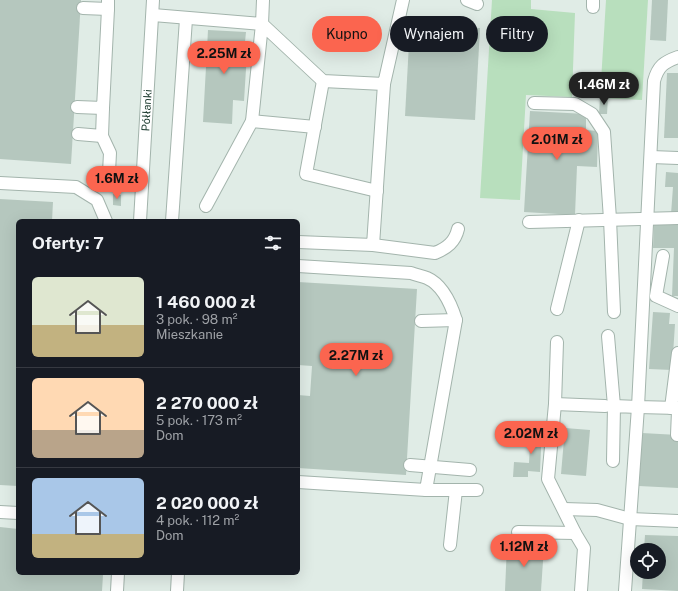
<!DOCTYPE html>
<html lang="pl">
<meta charset="utf-8">
<style>
body{margin:0;font-family:"Public Sans",sans-serif;background:#20242c;color:#f1f3f6;height:100vh;display:flex;flex-direction:column;font-size:15px;white-space:nowrap}
*{box-sizing:border-box;margin:0}
p{font-size:13px;color:#9ea1a6}
.icon{flex:none;width:22px;height:22px;fill:none;stroke:currentColor;stroke-width:2;stroke-linecap:round;stroke-linejoin:round}
.map{position:relative;flex:1;overflow:hidden}
.details{position:absolute;left:16px;top:219px;width:284px;height:356px;display:flex;flex-direction:column;background:#171b24;border-radius:6px;box-shadow:0 4px 16px #0002}
.details>*{flex:none}
.guide{position:absolute;left:312px;top:16px;width:306px;height:36px;display:flex;gap:8px}
.fabs{position:absolute;left:630px;top:543px;display:grid;gap:8px}
.fabs a{display:grid;place-items:center;width:36px;height:36px;border-radius:50%;background:#171b24;box-shadow:0 4px 16px #0002;font-size:20px}
.price{position:absolute;translate:-50% -34px;padding:0 9px;border-radius:14px;background:#fb654f;color:#111;font-size:13px;line-height:26px;filter:drop-shadow(0 1px 2px #0008)}
.price::after{content:'';position:absolute;left:50%;top:24px;width:12px;height:9px;margin-left:-6px;background:inherit;clip-path:polygon(0 0,100% 0,50% 100%)}
.price.active{background:#222;color:#fff}
ul{padding:0;list-style:none}
li{display:flex;align-items:center;gap:12px;height:100px;padding:0 16px}
li+li{border-top:1px solid #363941}
li span{display:grid;place-items:center;flex:none;width:112px;height:80px;border-radius:6px;color:#555}
li>.icon{margin-inline-start:auto}
span .icon{width:48px;height:48px;fill:#fffc;stroke-width:1}
li b{font-size:17px}
h2{display:flex;justify-content:space-between;align-items:center;height:48px;padding:0 16px;font-size:17px}
.chip{padding:0 14px;border-radius:18px;background:#171b24;box-shadow:0 4px 16px #0002;font-size:14px;line-height:36px}
.chip.active{background:#fb654f;color:#111}
.map>svg:first-child{display:block}
</style>
<div class="map">
<svg width="678" height="591" viewBox="0 0 678 591">
<rect width="100%" height="100%" fill="#e0ece6"/>
<!-- green -->
<g fill="#b8dfbd">
<path d="M492 0H531V9L575 13 572 97 526 95 520 200 480 198Z"/>
<path d="M606 0H648L642 100 600 98Z"/>
</g>
<!-- building -->
<g fill="#b5c7be">
<path d="M0 0H81L71 164 0 159Z"/>
<path d="M652 0H668L666 41 650 40Z"/>
<path d="M410 25 480 28 475 120 405 116Z"/>
<path d="M208 30 246 32 244 52 247 53 244 101 233 100 232 124 203 122Z"/>
<path d="M667 73H678V138H664Z"/>
<path d="M600 98H608L607 114H599Z"/>
<path d="M530 111 586 114V130L598 131 597 167 577 166 575 215 524 212Z"/>
<path d="M666 172 678 173V214H671L673 187H665Z"/>
<path d="M113 194 121 195V206L113 205Z"/>
<path d="M0 199 53 202 52 221H18V486L0 485Z"/>
<path d="M654 224H678V296H672L674 248H653Z"/>
<path d="M298 282 417 289 406 475 298 468V395L310 396 312 366 298 365Z"/>
<path d="M653 312 670 313 669 324H675L672 370 649 369Z"/>
<path d="M531 425H542L540 472 528 471V477H513L514 462 529 463Z"/>
<path d="M565 428 590 430 586 476 561 474Z"/>
<path d="M642 433 678 435V488L639 486Z"/>
<path d="M0 527 18 529V573H72L103 575 102 591H0Z"/>
<path d="M645 535 678 536V591L642 589 643 572H659V550H644Z"/>
<path d="M507 544 544 546 541 591H505Z"/>
</g>
<g fill="none" stroke-linecap="round" stroke-linejoin="round">
<defs>
<g id="minor">
<path d="M467 0 477 4"/>
<path d="M593 7V0"/>
<path d="M83 8 108 9V0"/>
<path d="M153 15 262 24 263 0"/>
<path d="M678 57C664 62 658 66 654 81L638 407 678 408"/>
<path d="M323 81 306 174 377 191"/>
<path d="M534 103 575 104 592 114 604 132 610 219 614 312"/>
<path d="M77 107 103 108 108 9"/>
<path d="M252 121 262 24 323 81 384 84 403 0"/>
<path d="M78 134 102 136 103 108"/>
<path d="M102 136 110 153 109 172"/>
<path d="M651 157 678 158"/>
<path d="M0 183 76 187 97 200 106 221"/>
<path d="M206 206 252 121 315 127"/>
<path id="s1" d="M140 221 153 0"/>
<path d="M172 221 186 19"/>
<path d="M529 222 678 218"/>
<path d="M298 242 373 245 384 84"/>
<path d="M373 245 435 253C447 248 455 242 458 229"/>
<path d="M663 256 656 296 678 306"/>
<path d="M298 266 411 273C416 275 422 276 427 278 443 285 451 304 456 320L426 490 298 482"/>
<path d="M557 309 579 220"/>
<path d="M421 321 456 320"/>
<path d="M608 336 614 406"/>
<path d="M557 342 555 404 548 479 575 533 584 548 581 591"/>
<path d="M555 404 605 406"/>
<path d="M671 408 678 353"/>
<path d="M677 435 678 411"/>
<path d="M613 461 614 406 638 407 625 591"/>
<path d="M410 465 470 470"/>
<path d="M426 490H477"/>
<path d="M564 509 597 510 630 519 678 521"/>
<path d="M0 512 18 513"/>
<path d="M518 532 575 533"/>
<path d="M450 545 456 490"/>
<path d="M117 591 118 573"/>
<path d="M177 591 178 573"/>
</g>
</defs>
<!-- minor casing -->
<use href="#minor" stroke="#a3b4ac" stroke-width="14"/>
<!-- minor -->
<use href="#minor" stroke="#fff" stroke-width="12"/>
</g>
<g text-anchor="middle" stroke-width="4" stroke-linejoin="round" paint-order="stroke">
<!-- street labels -->
<g font-size="11" fill="#203e32" stroke="#f1f9f4">
<text dy="4" stroke="none"><textPath href="#s1" startOffset="111">Półłanki</textPath></text>
</g>
</g>
</svg>
<div class="fabs">
<a><svg class="icon" aria-label="locate" viewBox="0 0 24 24"><circle cx="12" cy="12" r="6"/><path d="M12 2v4M12 18v4M2 12h4M18 12h4"/></svg></a>
</div>
<b class="price" style="left:224px;top:75px">2.25M zł</b>
<b class="price active" style="left:604px;top:106px">1.46M zł</b>
<b class="price" style="left:557px;top:161px">2.01M zł</b>
<b class="price" style="left:117px;top:200px">1.6M zł</b>
<b class="price" style="left:356px;top:377px">2.27M zł</b>
<b class="price" style="left:531px;top:455px">2.02M zł</b>
<b class="price" style="left:524px;top:568px">1.12M zł</b>
<div class="guide">
<a class="chip active">Kupno</a>
<a class="chip">Wynajem</a>
<a class="chip">Filtry</a>
</div>
<section class="details">
<h2>Oferty: 7<svg class="icon" aria-label="filters" viewBox="0 0 24 24"><path d="M4 7h16M4 17h16"/><circle cx="9" cy="7" r="2"/><circle cx="15" cy="17" r="2"/></svg></h2>
<ul>
<li><span style="background:linear-gradient(#dfe7d0 60%,#c2b280 0)"><svg class="icon" aria-label="home" viewBox="0 0 24 24"><path d="M3 11l9-7 9 7M6 9v11h12V9"/></svg></span><div><b>1 460 000 zł</b><p>3 pok. · 98 m²</p><p>Mieszkanie</p></div></li>
<li><span style="background:linear-gradient(#ffd9b3 65%,#b9a48a 0)"><svg class="icon" aria-label="home" viewBox="0 0 24 24"><path d="M3 11l9-7 9 7M6 9v11h12V9"/></svg></span><div><b>2 270 000 zł</b><p>5 pok. · 173 m²</p><p>Dom</p></div></li>
<li><span style="background:linear-gradient(#a9c7e8 70%,#c2b280 0)"><svg class="icon" aria-label="home" viewBox="0 0 24 24"><path d="M3 11l9-7 9 7M6 9v11h12V9"/></svg></span><div><b>2 020 000 zł</b><p>4 pok. · 112 m²</p><p>Dom</p></div></li>
</ul>
</section>
</div>
